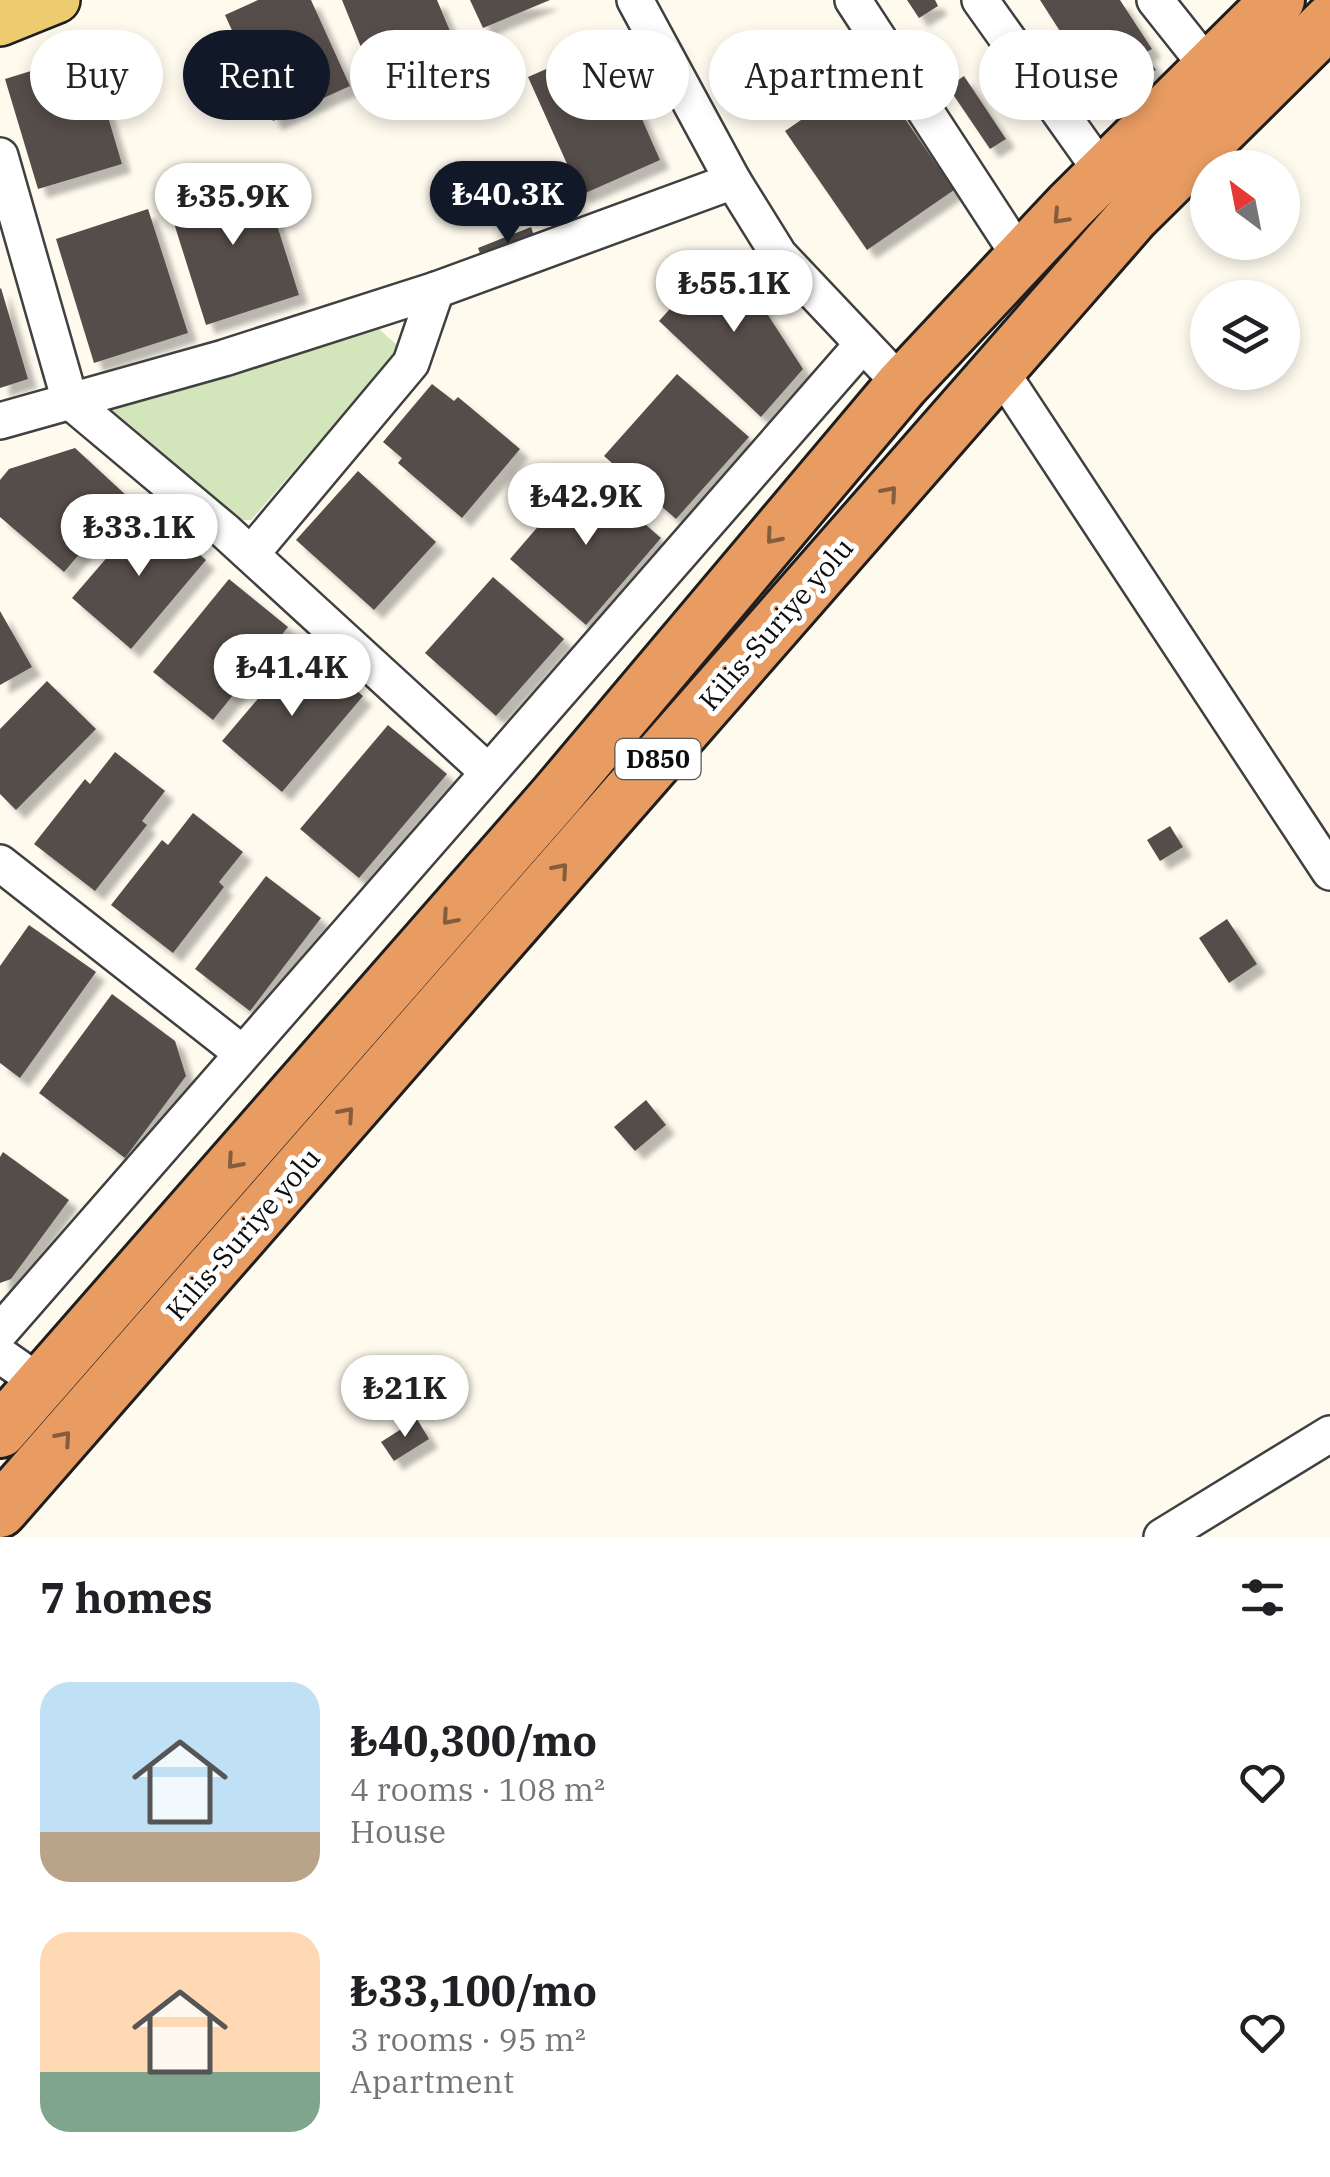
<!DOCTYPE html>
<meta charset="utf-8">
<style>
body{margin:0;font-family:"IBM Plex Serif",serif;background:#f2f2f2;color:#202124;height:100vh;display:flex;flex-direction:column;font-size:38px;white-space:nowrap}
*{box-sizing:border-box;margin:0}
p{font-size:32px;color:#757577}
.icon{flex:none;width:55px;height:55px;fill:none;stroke:currentColor;stroke-width:2;stroke-linecap:round;stroke-linejoin:round}
.map{position:relative;height:1537px;overflow:hidden}
.sheet{display:flex;flex-direction:column;background:#fff;flex:1}
.sheet>*{flex:none}
.banner{position:absolute;left:30px;top:30px;width:1270px;height:90px;display:flex;gap:20px}
.needle{width:65px;rotate:328deg}
.fabs{position:absolute;left:1190px;top:150px;display:grid;gap:20px}
.fabs a{display:grid;place-items:center;width:110px;height:110px;border-radius:50%;background:#fff;box-shadow:0 5px 15px #0003;font-size:50px}
.price{position:absolute;translate:-50% -85px;padding:0 22px;border-radius:35px;background:#fff;color:#222;font-size:32px;line-height:65px;filter:drop-shadow(0 2px 5px #0008)}
.price::after{content:'';position:absolute;left:50%;top:60px;width:30px;height:22px;margin-left:-15px;background:inherit;clip-path:polygon(0 0,100% 0,50% 100%)}
.price.selected{background:#111827;color:#fff}
ul{padding:0;list-style:none}
li{display:flex;align-items:center;gap:30px;height:250px;padding:0 40px}
li span{display:grid;place-items:center;flex:none;width:280px;height:200px;border-radius:30px;color:#555}
li>.icon{margin-inline-start:auto}
span .icon{width:120px;height:120px;fill:#fffc;stroke-width:1}
li b{font-size:42px}
h2{display:flex;justify-content:space-between;align-items:center;height:120px;padding:0 40px;font-size:42px}
.pill{padding:0 35px;border-radius:45px;background:#fff;box-shadow:0 5px 15px #0003;font-size:35px;line-height:90px}
.pill.selected{background:#111827;color:#fff}
.map>svg:first-child{display:block}
</style>
<div class="map">
<svg width="1330" height="1537" viewBox="0 0 1330 1537">
<defs>
<filter id="shadow"><feDropShadow dx="9" dy="9" stdDeviation="2.5" flood-color="#0004"/></filter>
</defs>
<rect width="100%" height="100%" fill="#fefaee"/>
<!-- green -->
<path fill="#d2e5bb" d="M371 322 397 345 398 351 251 520H240L113 417 110 406Z"/>
<!-- building -->
<g fill="#554e4a" filter="url(#shadow)">
<path d="M258 0H311L350 86 273 121 225 15Z"/>
<path d="M342 0H437L455 43 373 77Z"/>
<path d="M470 0H550L483 28Z"/>
<path d="M907 0H935L938 6 919 18Z"/>
<path d="M1040 0H1120L1152 49 1145 53 1156 70 1118 95 1086 46 1074 53Z"/>
<path d="M608 42 660 160 581 195 528 77Z"/>
<path d="M89 53 122 164 38 189 5 79Z"/>
<path d="M872 71 954 190 867 250 785 131Z"/>
<path d="M964 76 1006 139 990 149 948 87Z"/>
<path d="M260 171 299 295 206 325 167 201Z"/>
<path d="M148 209 188 333 94 363 56 239Z"/>
<path d="M531 227 537 244 484 264 478 248Z"/>
<path d="M721 252 736 266 803 369 761 417 659 321Z"/>
<path d="M1 288 28 379 0 388V289Z"/>
<path d="M677 374 749 437 676 519 604 456Z"/>
<path d="M432 384 454 401 458 397 520 449 462 518 398 463 402 458 383 442Z"/>
<path d="M75 448 128 497 64 572 0 517V480L9 469Z"/>
<path d="M358 471 436 542 374 610 296 540Z"/>
<path d="M585 472 661 538 586 625 510 559Z"/>
<path d="M148 510 206 560 131 649 72 598Z"/>
<path d="M493 577 564 639 496 716 425 653Z"/>
<path d="M229 579 288 627 213 720 153 672Z"/>
<path d="M0 611 32 667 0 685Z"/>
<path d="M303 646 363 696 282 792 222 741Z"/>
<path d="M47 681 96 729 16 810 0 794V729Z"/>
<path d="M388 725 447 774 359 878 300 829Z"/>
<path d="M115 752 165 791 142 821 147 825 95 891 34 844 85 779 90 784Z"/>
<path d="M193 813 243 852 219 882 224 887 173 953 111 905 162 840 168 845Z"/>
<path d="M1170 826 1183 847 1160 861 1147 840Z"/>
<path d="M266 876 321 918 250 1011 195 969Z"/>
<path d="M1227 919 1257 964 1229 983 1199 938Z"/>
<path d="M29 925 96 972 20 1078 0 1063V966Z"/>
<path d="M112 994 175 1041 186 1076 125 1158 39 1093Z"/>
<path d="M646 1100 666 1125 635 1151 614 1127Z"/>
<path d="M3 1152 69 1200 11 1279 0 1283V1157Z"/>
<path d="M417 1419 429 1439 394 1461 381 1442Z"/>
</g>
<g fill="none" stroke-linecap="round" stroke-linejoin="round">
<defs>
<g id="minor">
<path d="M635 0 733 181 779 255 902 385"/>
<path d="M853 0 1021 258"/>
<path d="M980 0 1103 173"/>
<path d="M1155 0 1209 68"/>
<path d="M0 156 70 401 225 531 488 772"/>
<path d="M999 369 1330 872"/>
<path d="M0 421 224 358 436 290 733 181"/>
<path d="M251 554 411 363 436 290"/>
<path d="M0 863 242 1053"/>
<path d="M0 1332 863 344"/>
<path d="M0 1355 43 1385"/>
<path d="M1162 1537 1330 1434"/>
</g>
<path id="major" d="M0 23 57 0"/>
<g id="highway">
<path d="M0 1431 555 797 902 385 1070 206 1278 0"/>
<path d="M0 1511 1133 216 1330 21"/>
</g>
</defs>
<!-- minor casing -->
<use href="#minor" stroke="#404040" stroke-width="40"/>
<!-- major casing -->
<use href="#major" stroke="#1e1e1e" stroke-width="50"/>
<!-- highway casing -->
<use href="#highway" stroke="#1e1e1e" stroke-width="58"/>
<!-- minor -->
<use href="#minor" stroke="#fff" stroke-width="35"/>
<!-- major -->
<use href="#major" stroke="#edcb6f" stroke-width="45"/>
<!-- highway -->
<use href="#highway" stroke="#e89c62" stroke-width="52"/>
</g>
<!-- one-way arrows -->
<defs><path id="oneway-chevron" d="M-2-3.5L2.5 0L-2 3.5" fill="none" stroke-width="1.6" stroke-linecap="round" stroke-linejoin="round" transform="scale(2.5)"/></defs>
<g stroke="#855c3c">
<use href="#oneway-chevron" transform="translate(1060 217) rotate(133)"/>
<use href="#oneway-chevron" transform="translate(890 493) rotate(-49)"/>
<use href="#oneway-chevron" transform="translate(773 537) rotate(130)"/>
<use href="#oneway-chevron" transform="translate(561 870) rotate(-49)"/>
<use href="#oneway-chevron" transform="translate(449 918) rotate(131)"/>
<use href="#oneway-chevron" transform="translate(347 1114) rotate(-49)"/>
<use href="#oneway-chevron" transform="translate(234 1162) rotate(131)"/>
<use href="#oneway-chevron" transform="translate(64 1438) rotate(-49)"/>
</g>
<g text-anchor="middle" stroke-width="10" stroke-linejoin="round" paint-order="stroke">
<!-- shield labels -->
<rect fill="#fff" stroke="#565656" stroke-width="2.5" x="615.5" y="739" width="85" height="40" rx="8"/>
<g font-size="25" font-weight="bold" fill="#0d0d0d">
<text x="658" y="768">D850</text>
</g>
<!-- street labels -->
<g font-size="28" fill="#0d0d0d" stroke="#fff">
<text transform="translate(776 624) rotate(-49)" y="10">Kilis-Suriye yolu</text>
<text transform="translate(243 1234) rotate(-49)" y="10">Kilis-Suriye yolu</text>
</g>
</g>
</svg>
<div class="fabs">
<a><svg class="needle" viewBox="-14 -14 28 28"><path d="M0-13l5 13h-10z" fill="#e53935"/><path d="M0 13l5-13h-10z" fill="#757577"/></svg></a>
<a><svg class="icon" aria-label="layers" viewBox="0 0 24 24"><path d="M12 4l9 5-9 5-9-5zM3 14l9 5 9-5"/></svg></a>
</div>
<b class="price selected" style="left:508px;top:246px">₺40.3K</b>
<b class="price" style="left:233px;top:248px">₺35.9K</b>
<b class="price" style="left:734px;top:335px">₺55.1K</b>
<b class="price" style="left:586px;top:548px">₺42.9K</b>
<b class="price" style="left:139px;top:579px">₺33.1K</b>
<b class="price" style="left:292px;top:719px">₺41.4K</b>
<b class="price" style="left:405px;top:1440px">₺21K</b>
<div class="banner">
<a class="pill">Buy</a>
<a class="pill selected">Rent</a>
<a class="pill">Filters</a>
<a class="pill">New</a>
<a class="pill">Apartment</a>
<a class="pill">House</a>
</div>
</div>
<section class="sheet">
<h2>7 homes<svg class="icon" aria-label="filters" viewBox="0 0 24 24"><path d="M4 7h16M4 17h16"/><circle cx="9" cy="7" r="2"/><circle cx="15" cy="17" r="2"/></svg></h2>
<ul>
<li><span style="background:linear-gradient(#bfe0f5 75%,#b9a48a 0)"><svg class="icon" aria-label="home" viewBox="0 0 24 24"><path d="M3 11l9-7 9 7M6 9v11h12V9"/></svg></span><div><b>₺40,300/mo</b><p>4 rooms · 108 m²</p><p>House</p></div><svg class="icon" aria-label="heart" viewBox="0 0 24 24"><path d="M12 20l-8-8c-3-5 5-10 8-4 3-6 11-1 8 4z"/></svg></li>
<li><span style="background:linear-gradient(#ffd9b3 70%,#7fa58c 0)"><svg class="icon" aria-label="home" viewBox="0 0 24 24"><path d="M3 11l9-7 9 7M6 9v11h12V9"/></svg></span><div><b>₺33,100/mo</b><p>3 rooms · 95 m²</p><p>Apartment</p></div><svg class="icon" aria-label="heart" viewBox="0 0 24 24"><path d="M12 20l-8-8c-3-5 5-10 8-4 3-6 11-1 8 4z"/></svg></li>
</ul>
</section>
